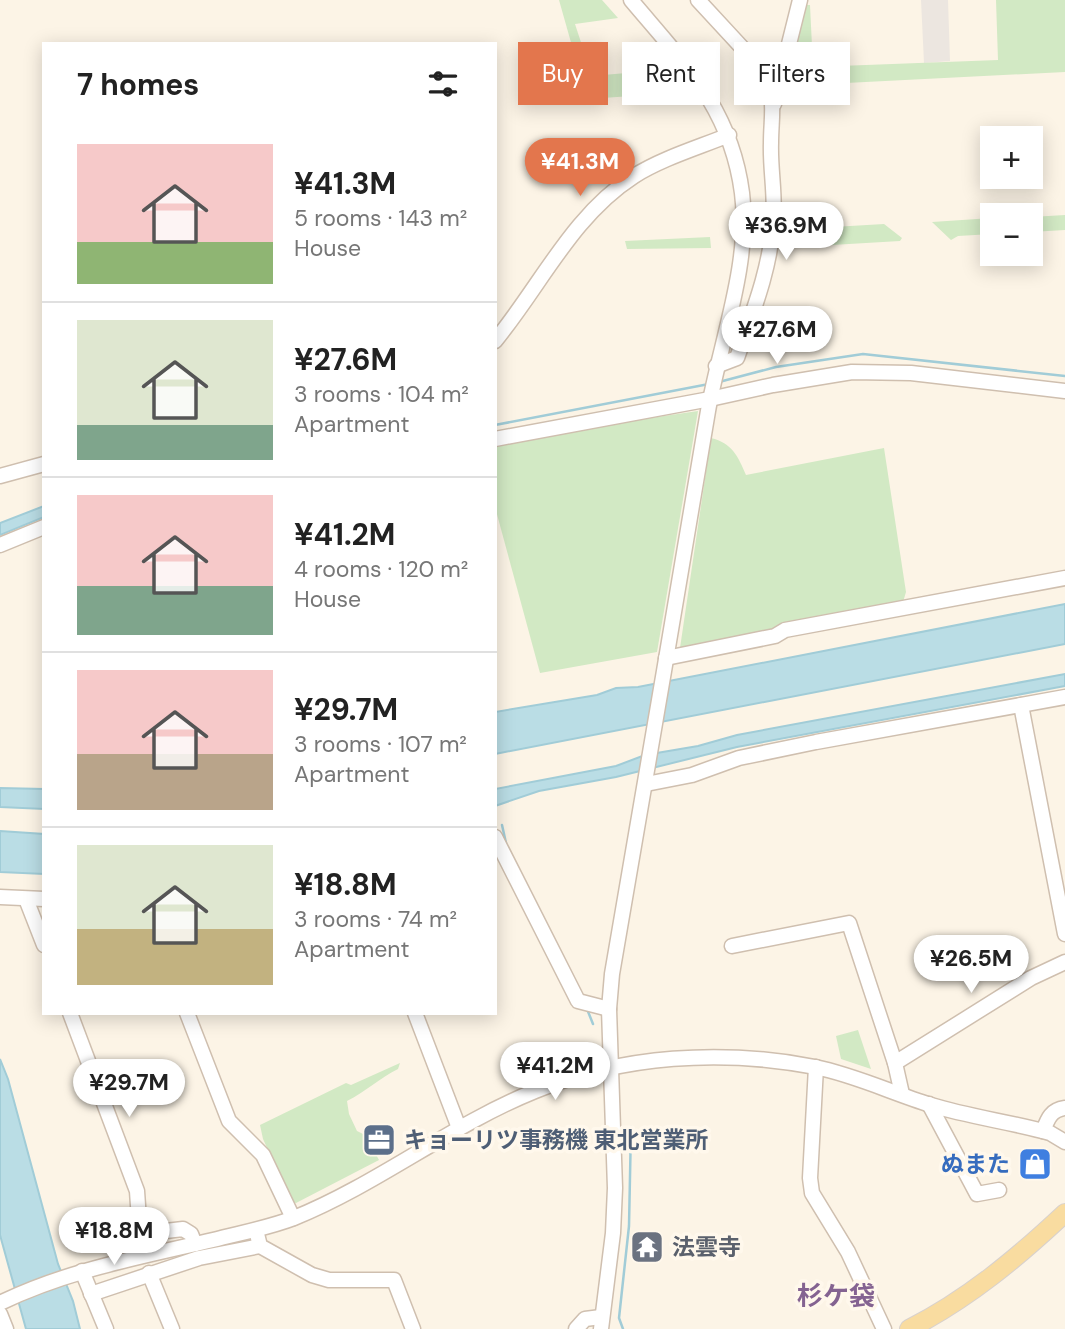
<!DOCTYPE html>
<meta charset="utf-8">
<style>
body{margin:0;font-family:"DM Sans","Noto Sans JP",sans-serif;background:#f6f6f6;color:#222;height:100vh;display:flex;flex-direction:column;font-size:26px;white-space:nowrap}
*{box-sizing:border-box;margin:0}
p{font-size:23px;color:#767676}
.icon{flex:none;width:38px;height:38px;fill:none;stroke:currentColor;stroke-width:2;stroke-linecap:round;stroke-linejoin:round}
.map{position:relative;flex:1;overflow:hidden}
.side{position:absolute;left:42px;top:42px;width:455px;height:973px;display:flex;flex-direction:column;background:#fff;border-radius:0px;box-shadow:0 4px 18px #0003}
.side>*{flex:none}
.top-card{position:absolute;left:518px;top:42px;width:441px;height:63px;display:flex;gap:14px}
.fabs{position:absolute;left:980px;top:126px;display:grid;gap:14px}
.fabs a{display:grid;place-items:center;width:63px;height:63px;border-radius:0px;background:#fff;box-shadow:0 4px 18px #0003;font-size:35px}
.price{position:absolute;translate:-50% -60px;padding:0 16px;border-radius:24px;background:#fff;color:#222;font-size:23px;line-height:46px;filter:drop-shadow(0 2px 4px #0008)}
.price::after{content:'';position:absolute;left:50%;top:42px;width:21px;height:16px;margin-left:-10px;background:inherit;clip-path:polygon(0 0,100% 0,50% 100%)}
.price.selected{background:#e3764d;color:#fff}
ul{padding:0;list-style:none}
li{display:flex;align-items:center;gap:21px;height:175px;padding:0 35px}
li+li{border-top:2px solid #e0e0e0}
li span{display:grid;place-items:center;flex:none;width:196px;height:140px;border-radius:0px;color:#555}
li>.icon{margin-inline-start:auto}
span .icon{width:84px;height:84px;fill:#fffc;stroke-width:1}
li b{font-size:30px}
h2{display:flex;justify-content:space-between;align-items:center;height:84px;padding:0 35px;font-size:30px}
.chip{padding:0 24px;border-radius:0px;background:#fff;box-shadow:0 4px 18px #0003;font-size:24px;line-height:63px}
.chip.selected{background:#e3764d;color:#fff}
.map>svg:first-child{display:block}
</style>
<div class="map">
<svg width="1065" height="1329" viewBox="0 0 1065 1329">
<rect width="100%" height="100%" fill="#fcf4e6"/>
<!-- industrial -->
<path fill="#ece6e0" d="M921 0H948L950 61 924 63Z"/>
<!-- green -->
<g fill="#d2e9c4">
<path d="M559 0H602L618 18 575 24 592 76 660 70 678 93 587 99Z"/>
<path d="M996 0H1065V72L787 86V74L791 67 805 5H810L813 67 998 60Z"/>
<path d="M1065 215V230L1031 232V217Z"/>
<path d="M992 218V234L958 236 951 240 932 222Z"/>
<path d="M884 224 902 238 900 241 781 248 782 230Z"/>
<path d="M710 237 711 248 627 249 625 241Z"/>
<path d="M698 411 657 652 540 673 495 507V445L589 427Z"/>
<path d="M711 438C732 443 738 456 746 475L884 448 906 592 903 602 779 630 680 648Z"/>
<path d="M858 1030 871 1069 841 1059 836 1036Z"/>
<path d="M400 1063 398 1069C380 1078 365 1092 347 1101L349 1114 357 1131 365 1135 379 1160 296 1203 292 1202 263 1139 260 1125 346 1083 351 1085Z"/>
</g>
<!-- water -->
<g fill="#badde5" stroke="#a1ccd7" stroke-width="2">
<path d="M44 506V517L0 535V523Z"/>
<path d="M1065 604V644L495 754V712L597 695 616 688 638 687Z"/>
<path d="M1065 674V686L737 747 616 777 539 791 495 806V789L616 766 645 755 698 746 737 735Z"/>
<path d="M0 788 44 789V809L0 807Z"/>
<path d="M0 831 44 834V874L0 872Z"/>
<path d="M0 1059 8 1079 58 1264 73 1301 80 1329H26L0 1235Z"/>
</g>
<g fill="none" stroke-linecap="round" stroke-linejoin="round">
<!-- stream -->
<g stroke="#a1ccd7" stroke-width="2.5">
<path d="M719 382 776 367 863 354 1065 376"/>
<path d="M495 425 709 384"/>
<path d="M502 825 506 843"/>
<path d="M587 1009 593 1024"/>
<path d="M623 1329 619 1318 629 1226 631 1127"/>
</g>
<defs>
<g id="minor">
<path d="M698 0 759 66C778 93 771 113 771 143 770 170 776 197 773 224 770 270 752 314 737 358L716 366"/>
<path d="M774 104 800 0"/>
<path d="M495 341C541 285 572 216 634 176 663 158 697 148 729 135"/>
<path d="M495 439 710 399 773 385 852 372 911 373 1065 391"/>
<path d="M0 476 44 464"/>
<path d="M0 545 44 527"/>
<path d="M666 658 775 636 785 630 1065 578"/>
<path d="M1021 705 1065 934"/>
<path d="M646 784 692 775 739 758 816 742 1065 697"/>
<path d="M495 837 578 1001 609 1009"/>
<path d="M0 897 44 899"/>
<path d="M26 899 44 945"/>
<path d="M732 946 849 923 895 1063 902 1094"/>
<path d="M70 1013 137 1191 140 1234 183 1229 191 1234 195 1244"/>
<path d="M187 1013 229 1121 263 1155 293 1218"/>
<path d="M415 1013 459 1128"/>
<path d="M895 1063 1031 978 1065 962"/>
<path d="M816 1067 810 1178 812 1193 848 1252 884 1329"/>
<path d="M929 1104 977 1194 999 1190"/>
<path d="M1043 1131C1048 1118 1051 1110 1065 1108"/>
<path d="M256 1230 260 1246 312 1275 329 1280H394L413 1329"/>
<path d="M82 1271 106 1329"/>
<path d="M149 1273 172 1329"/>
<path d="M91 1294 199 1258 260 1246"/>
<path d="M0 1303C68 1270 141 1257 213 1240 240 1233 268 1228 294 1218 378 1184 451 1125 535 1091 623 1055 722 1049 815 1067 855 1075 892 1093 931 1105 970 1117 1011 1122 1050 1133L1065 1142"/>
<path d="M0 1314 6 1329"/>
<path d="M576 1329 585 1319 601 1317"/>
<path d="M601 1329 613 1233 615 1188 609 1009 612 974C645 786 676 599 708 411 720 343 751 262 742 193 731 108 683 62 631 0"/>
</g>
<path id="major" d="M909 1329C968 1299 1017 1258 1065 1213"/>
</defs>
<!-- minor casing -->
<use href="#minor" stroke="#cfbfaf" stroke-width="17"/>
<!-- major casing -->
<use href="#major" stroke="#d8d1cd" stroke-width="20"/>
<!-- minor -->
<use href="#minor" stroke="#fff" stroke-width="14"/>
<!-- major -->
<use href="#major" stroke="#f9dca0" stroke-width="18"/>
</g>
<!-- icons -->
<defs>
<symbol id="office-square" viewBox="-11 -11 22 22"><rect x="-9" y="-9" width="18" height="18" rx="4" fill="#5c6f8a" stroke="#fff8ec"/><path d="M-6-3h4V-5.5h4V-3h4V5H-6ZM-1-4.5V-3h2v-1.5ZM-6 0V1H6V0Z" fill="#fff"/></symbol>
<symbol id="shop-square" viewBox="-11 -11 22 22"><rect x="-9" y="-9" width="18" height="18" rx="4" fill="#3f7fe0" stroke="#fff8ec"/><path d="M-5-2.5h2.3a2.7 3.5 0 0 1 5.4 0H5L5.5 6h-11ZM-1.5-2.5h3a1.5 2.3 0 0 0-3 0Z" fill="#fff"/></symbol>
<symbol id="temple-square" viewBox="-11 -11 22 22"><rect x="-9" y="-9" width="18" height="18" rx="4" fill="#6b7280" stroke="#fff8ec"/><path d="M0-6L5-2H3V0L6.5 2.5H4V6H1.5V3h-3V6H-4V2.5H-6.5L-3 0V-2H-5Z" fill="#fff"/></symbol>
</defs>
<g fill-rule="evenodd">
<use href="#office-square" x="360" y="1121" width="38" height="38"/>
<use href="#shop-square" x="1016" y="1145" width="38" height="38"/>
<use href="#temple-square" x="628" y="1228" width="38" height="38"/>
</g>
<g text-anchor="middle" stroke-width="7" stroke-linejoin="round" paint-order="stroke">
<!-- service labels -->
<g font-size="23" font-weight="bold" fill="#4e5e75" stroke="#fff8ec" text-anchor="start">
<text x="404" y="1148">キョーリツ事務機 東北営業所</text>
</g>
<!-- shop labels -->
<g font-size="23" font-weight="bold" fill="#366cbe" stroke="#fff8ec" text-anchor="end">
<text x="1010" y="1172">ぬまた</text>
</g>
<!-- worship labels -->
<g font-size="23" font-weight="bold" fill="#5b616d" stroke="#fff8ec" text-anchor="start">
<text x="672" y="1255">法雲寺</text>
</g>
<!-- quarter labels -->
<g font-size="26" font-weight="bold" fill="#846391" stroke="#fff8ec">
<text x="836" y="1305">杉ケ袋</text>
</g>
</g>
</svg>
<div class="fabs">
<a>+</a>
<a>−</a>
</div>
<b class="price selected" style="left:580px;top:198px">¥41.3M</b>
<b class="price" style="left:786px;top:262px">¥36.9M</b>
<b class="price" style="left:777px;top:366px">¥27.6M</b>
<b class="price" style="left:971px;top:995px">¥26.5M</b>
<b class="price" style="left:555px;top:1102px">¥41.2M</b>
<b class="price" style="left:129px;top:1119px">¥29.7M</b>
<b class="price" style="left:114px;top:1267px">¥18.8M</b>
<div class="top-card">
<a class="chip selected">Buy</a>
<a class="chip">Rent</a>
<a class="chip">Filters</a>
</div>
<section class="side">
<h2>7 homes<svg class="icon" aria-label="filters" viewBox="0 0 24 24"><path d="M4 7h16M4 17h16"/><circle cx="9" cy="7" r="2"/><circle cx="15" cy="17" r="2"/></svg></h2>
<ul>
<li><span style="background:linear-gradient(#f6c9c9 70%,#8fb573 0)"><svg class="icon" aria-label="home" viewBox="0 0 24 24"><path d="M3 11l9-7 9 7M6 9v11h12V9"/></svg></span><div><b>¥41.3M</b><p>5 rooms · 143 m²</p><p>House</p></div></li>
<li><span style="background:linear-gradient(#dfe7d0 75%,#7fa58c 0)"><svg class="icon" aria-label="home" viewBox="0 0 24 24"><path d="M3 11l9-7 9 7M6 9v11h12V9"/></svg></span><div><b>¥27.6M</b><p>3 rooms · 104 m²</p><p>Apartment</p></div></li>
<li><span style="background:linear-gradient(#f6c9c9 65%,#7fa58c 0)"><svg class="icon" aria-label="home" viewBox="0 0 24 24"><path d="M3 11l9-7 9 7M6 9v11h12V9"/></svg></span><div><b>¥41.2M</b><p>4 rooms · 120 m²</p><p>House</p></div></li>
<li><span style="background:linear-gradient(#f6c9c9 60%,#b9a48a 0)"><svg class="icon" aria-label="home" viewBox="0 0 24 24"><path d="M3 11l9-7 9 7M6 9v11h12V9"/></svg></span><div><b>¥29.7M</b><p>3 rooms · 107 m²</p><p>Apartment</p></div></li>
<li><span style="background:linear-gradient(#dfe7d0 60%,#c2b280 0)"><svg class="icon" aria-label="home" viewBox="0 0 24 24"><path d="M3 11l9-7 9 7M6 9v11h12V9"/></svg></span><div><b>¥18.8M</b><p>3 rooms · 74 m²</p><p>Apartment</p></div></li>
</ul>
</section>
</div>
